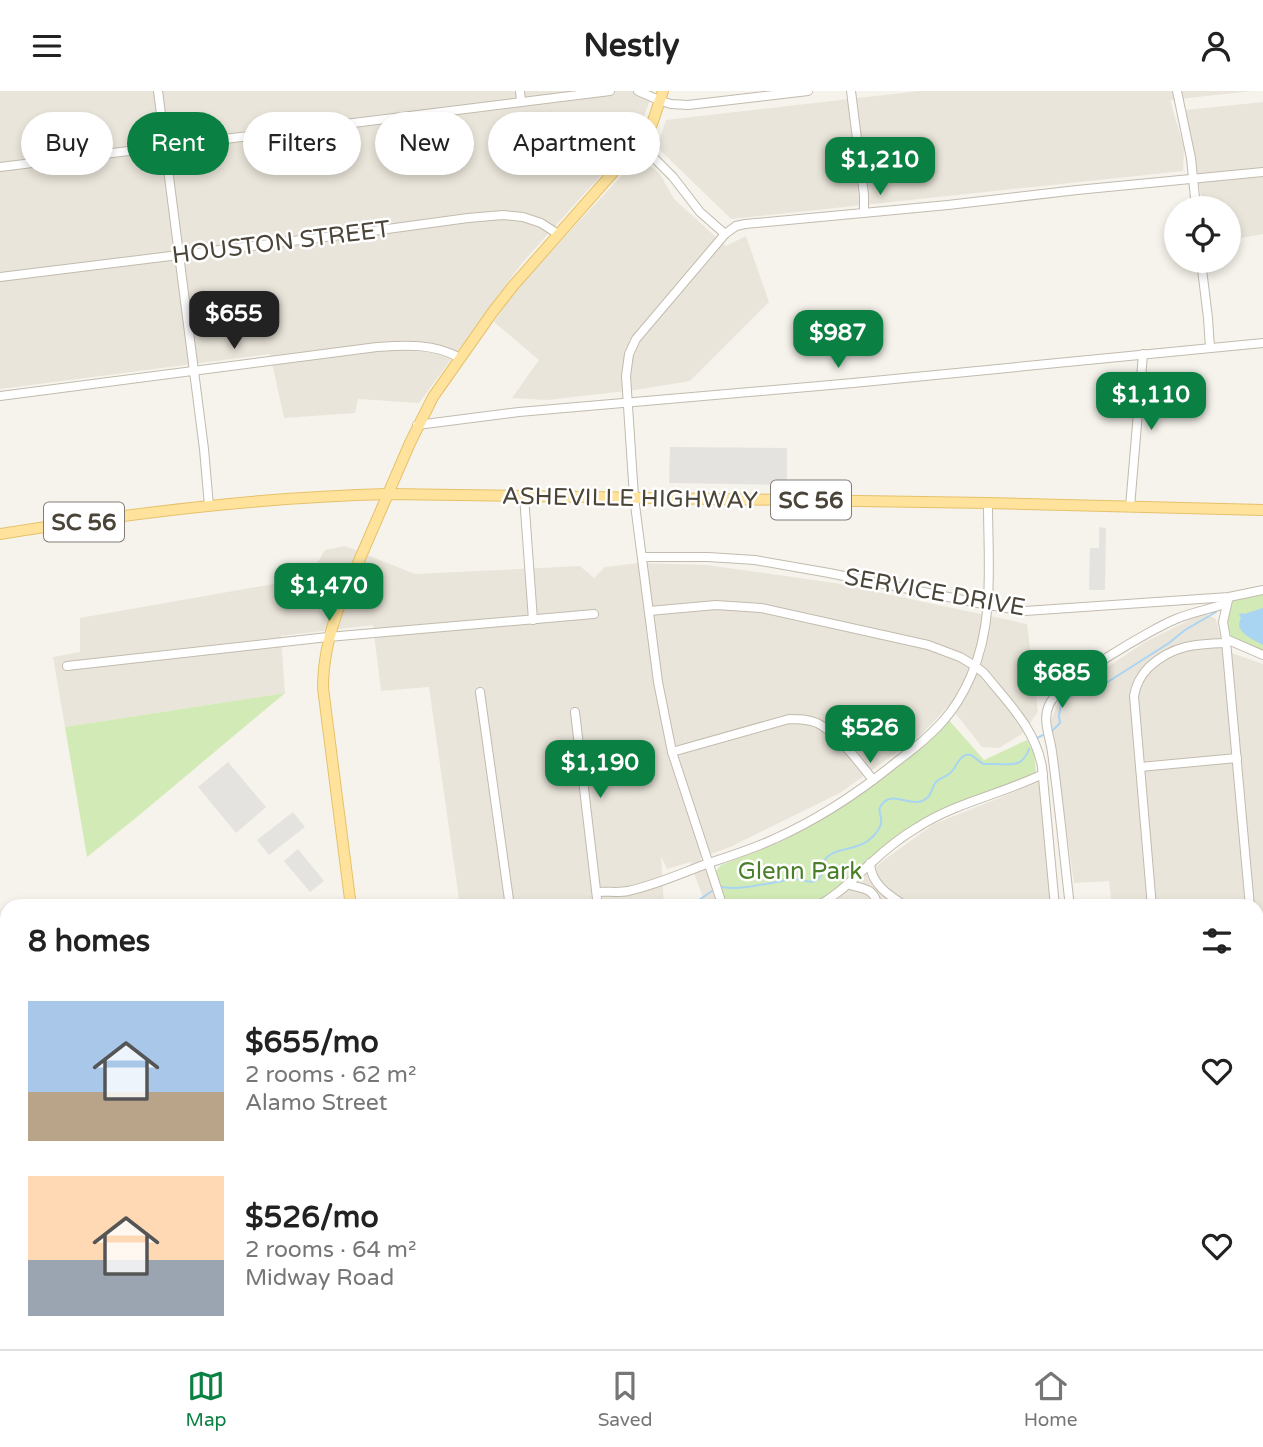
<!DOCTYPE html>
<meta charset="utf-8">
<style>
body{margin:0;font-family:"Varela Round",sans-serif;background:#f6f6f6;color:#222;height:100vh;display:flex;flex-direction:column;font-size:26px;white-space:nowrap}
*{box-sizing:border-box;margin:0}
p{font-size:23px;color:#767676}
.icon{flex:none;width:38px;height:38px;fill:none;stroke:currentColor;stroke-width:2;stroke-linecap:round;stroke-linejoin:round}
.map{position:relative;flex:1;overflow:hidden}
.drawer{position:absolute;left:0px;top:808px;width:1264px;height:450px;display:flex;flex-direction:column;background:#fff;border-radius:21px 21px 0 0;box-shadow:0 4px 10px #0003}
.drawer>*{flex:none}
.top-card{position:absolute;left:21px;top:21px;width:700px;height:63px;display:flex;gap:14px}
.controls{position:absolute;left:1164px;top:105px;display:grid;gap:14px}
.controls a{display:grid;place-items:center;width:77px;height:77px;border-radius:50%;background:#fff;box-shadow:0 4px 10px #0003;font-size:35px}
.price{position:absolute;translate:-50% -60px;padding:0 16px;border-radius:14px;background:#0b8043;color:#fff;font-size:23px;line-height:46px;filter:drop-shadow(0 2px 4px #0008)}
.price::after{content:'';position:absolute;left:50%;top:42px;width:21px;height:16px;margin-left:-10px;background:inherit;clip-path:polygon(0 0,100% 0,50% 100%)}
.price.on{background:#222;color:#fff}
ul{padding:0;list-style:none}
li{display:flex;align-items:center;gap:21px;height:175px;padding:0 28px}
li span{display:grid;place-items:center;flex:none;width:196px;height:140px;border-radius:0px;color:#555}
li>.icon{margin-inline-start:auto}
span .icon{width:84px;height:84px;fill:#fffc;stroke-width:1}
li b{font-size:30px}
h2{display:flex;justify-content:space-between;align-items:center;height:84px;padding:0 28px;font-size:30px}
.chip{padding:0 24px;border-radius:32px;background:#fff;box-shadow:0 4px 10px #0003;font-size:24px;line-height:63px}
.chip.on{background:#0b8043;color:#fff}
header{display:flex;justify-content:space-between;align-items:center;height:91px;padding:0 28px;background:#fff;font-size:32px;font-weight:700}
.dock{display:flex;justify-content:space-around;align-items:center;height:98px;border-top:2px solid #e0e0e0;background:#fff;font-size:19px;color:#767676}
.dock a{display:grid;justify-items:center;gap:4px}
.dock .on{color:#0b8043}
.map>svg:first-child{display:block}
</style>
<header><svg class="icon" aria-label="menu" viewBox="0 0 24 24"><path d="M4 6h16M4 12h16M4 18h16"/></svg>Nestly<svg class="icon" aria-label="person" viewBox="0 0 24 24"><circle cx="12" cy="8" r="4"/><path d="M4 21q1-7 8-7t8 7"/></svg></header>
<div class="map">
<svg width="1263" height="1258" viewBox="0 0 1263 1258">
<rect width="100%" height="100%" fill="#f6f3ec"/>
<!-- residential -->
<g fill="#eae5da">
<path d="M0 0H653L638 43 522 172 419 312 358 308 355 322 284 327 270 263 0 298Z"/>
<path d="M919 0H1252L1170 9 1184 57 1183 80 731 128 657 56 666 29Z"/>
<path d="M1263 11V143L1229 149 1228 117H1203L1186 19Z"/>
<path d="M640 65 660 83 674 108 726 155 746 145 769 211 690 290 635 299 547 309 512 307 539 269 494 231 518 196Z"/>
<path d="M345 455 415 483 580 475 594 487 605 476 639 472 707 474 835 492 1027 533 1038 621 1022 643 999 657 982 656 949 614 922 643 840 702 730 756 700 767 723 815H706L690 771 667 778 661 765 664 815H460L429 596 381 600 373 534 281 545 285 602 65 636 53 566 80 561V527L308 487 325 459Z"/>
<path d="M1204 522 1216 528 1223 559 1263 573V885L1257 886 1256 816 1112 815 1109 790 1074 792 1051 629 1060 608 1145 551Z"/>
<path d="M1039 691 1052 815 824 816 835 810 884 769 934 733Z"/>
<path d="M1263 1038V1175L1257 1179 1256 1040Z"/>
</g>
<!-- green -->
<g fill="#d2eab5">
<path d="M1263 500V564L1241 555 1223 538 1231 506Z"/>
<path d="M285 602 137 726 87 766 65 636Z"/>
<path d="M948 628 984 669 1027 649 1034 662 1036 682 1007 696 949 715 916 733 889 751 839 796 815 813 806 816H752L743 812 730 811 723 806 716 780 721 774C751 763 781 752 809 736 859 708 909 668 948 628Z"/>
</g>
<!-- parking -->
<g fill="#e5e3e0">
<path d="M670 356 787 357V394L669 392Z"/>
<path d="M1099 436 1106 437 1105 499H1089L1090 457H1099Z"/>
<path d="M228 671 266 716 236 742 198 696Z"/>
<path d="M293 721 305 736 269 764 257 749Z"/>
<path d="M298 758 324 790 310 801 284 770Z"/>
</g>
<!-- water -->
<path fill="#a9d4f2" d="M1263 517V554C1253 548 1233 541 1241 527L1239 524 1242 522 1244 523Z"/>
<g fill="none" stroke-linecap="round" stroke-linejoin="round">
<!-- stream -->
<g stroke="#a9d4f2" stroke-width="2">
<path d="M1051 641 1060 632 1059 625 1061 614 1068 607 1073 604 1092 601 1169 552 1185 539 1216 521"/>
<path d="M1037 647 1043 644"/>
<path d="M722 796C739 799 759 794 777 791 782 790 788 788 793 788 801 787 807 793 815 790 822 787 824 779 823 772 831 755 855 761 869 749 875 744 883 736 881 727 880 720 877 718 883 712 895 699 914 720 928 706 931 703 933 696 935 692 940 686 948 686 952 680 957 675 958 666 966 664 974 662 977 671 984 673 987 673 992 673 995 673 1012 673 1022 677 1029 658"/>
<path d="M689 816 712 800"/>
</g>
<defs>
<g id="minor">
<path d="M158 0 204 358 209 415"/>
<path d="M520 0 521 11"/>
<path d="M638 0 661 10 671 13 688 14 808 0"/>
<path d="M851 0 864 104V121"/>
<path d="M1177 0 1191 67 1196 117"/>
<path d="M639 52 673 86 700 121 725 143"/>
<path d="M0 76 610 0"/>
<path d="M1201 170 1208 227 1210 257"/>
<path d="M0 186 358 142 468 127 503 124 523 126 541 132 558 143"/>
<path d="M0 305 377 256C406 254 434 252 460 267"/>
<path d="M417 334 519 321 853 292 1263 252"/>
<path d="M524 405 533 529"/>
<path d="M1130 416 1143 263"/>
<path d="M642 466H708L755 469 829 482 988 514 1025 520 1229 506 1263 499"/>
<path d="M1228 509 1223 531 1226 548 1263 564"/>
<path d="M649 520 716 514 761 517 928 554 960 566 975 575 984 582C1008 612 1035 637 1042 676L1055 816"/>
<path d="M1226 550 1250 816"/>
<path d="M67 575 328 546 594 523"/>
<path d="M480 601 510 816"/>
<path d="M575 621 598 816"/>
<path d="M672 661 789 628C799 628 808 628 817 632 836 641 860 672 873 689"/>
<path d="M1140 676 1237 667"/>
<path d="M870 772C871 794 890 805 907 816"/>
<path d="M848 793C863 799 874 795 878 816"/>
<path d="M597 801C607 800 618 802 628 800 656 794 682 782 709 772 731 765 753 758 774 748 817 729 858 702 895 672 912 659 929 646 943 630 955 617 964 601 971 585 995 531 988 470 988 412"/>
<path d="M723 816 672 661 658 591 634 406 626 285 629 263 636 248 725 143 736 135 745 133 948 114 1077 99 1263 81"/>
<path d="M728 816H739"/>
<path d="M816 816C838 804 853 788 871 772 886 758 901 746 918 736 957 711 1002 703 1043 683"/>
<path d="M1070 816C1064 764 1059 712 1052 661 1050 645 1042 630 1049 614 1057 593 1153 537 1176 528 1193 521 1211 518 1227 512"/>
<path d="M1152 816 1134 605C1136 593 1141 584 1149 576 1173 554 1195 553 1226 552"/>
<path d="M1256 889 1263 970"/>
<path d="M0 890 7 942"/>
<path d="M1256 1031 1263 1029"/>
<path d="M0 1067 7 1069"/>
<path d="M1256 1138 1263 1136"/>
</g>
<g id="major">
<path d="M0 443C128 423 258 406 388 403L988 412 1263 419"/>
<path d="M351 816 323 597C323 568 329 543 339 516L410 352 433 306 492 222 513 195 639 52 652 33 663 0"/>
<path d="M368 1258 371 1251"/>
</g>
</defs>
<!-- minor casing -->
<use href="#minor" stroke="#c2bbae" stroke-width="10"/>
<!-- major casing -->
<use href="#major" stroke="#e6c16a" stroke-width="12"/>
<!-- minor -->
<use href="#minor" stroke="#fff" stroke-width="8"/>
<!-- major -->
<use href="#major" stroke="#ffe39c" stroke-width="10"/>
<!-- rail -->
<g stroke="#9a9a9a" stroke-width="2" stroke-dasharray="9 9" stroke-linecap="butt">
<path d="M0 1181 7 1182"/>
<path d="M422 1251 434 1258"/>
<path d="M458 1251 485 1258"/>
</g>
</g>
<g text-anchor="middle" stroke-width="5" stroke-linejoin="round" paint-order="stroke">
<!-- shield labels -->
<g fill="#fff" stroke="#817c74" stroke-width="2">
<rect x="771" y="389.5" width="80" height="39" rx="5"/>
<rect x="44" y="411.5" width="80" height="39" rx="5"/>
</g>
<g font-size="23" font-weight="bold" fill="#4b4439">
<text x="811" y="417">SC 56</text>
<text x="84" y="439">SC 56</text>
</g>
<!-- street labels -->
<g font-size="24" fill="#4b4439" stroke="#fff">
<text transform="translate(281 151) rotate(-7)" y="8">HOUSTON STREET</text>
<text transform="translate(630 407) rotate(1)" y="8">ASHEVILLE HIGHWAY</text>
<text transform="translate(935 501) rotate(10)" y="8">SERVICE DRIVE</text>
</g>
<!-- park labels -->
<g font-size="24" fill="#4a7f2a" stroke="#fff">
<text x="800" y="788">Glenn Park</text>
</g>
</g>
</svg>
<div class="controls">
<a><svg class="icon" aria-label="locate" viewBox="0 0 24 24"><circle cx="12" cy="12" r="6"/><path d="M12 2v4M12 18v4M2 12h4M18 12h4"/></svg></a>
</div>
<b class="price" style="left:880px;top:106px">$1,210</b>
<b class="price on" style="left:234px;top:260px">$655</b>
<b class="price" style="left:838px;top:279px">$987</b>
<b class="price" style="left:1151px;top:341px">$1,110</b>
<b class="price" style="left:329px;top:532px">$1,470</b>
<b class="price" style="left:1062px;top:619px">$685</b>
<b class="price" style="left:870px;top:674px">$526</b>
<b class="price" style="left:600px;top:709px">$1,190</b>
<div class="top-card">
<a class="chip">Buy</a>
<a class="chip on">Rent</a>
<a class="chip">Filters</a>
<a class="chip">New</a>
<a class="chip">Apartment</a>
</div>
<section class="drawer">
<h2>8 homes<svg class="icon" aria-label="filters" viewBox="0 0 24 24"><path d="M4 7h16M4 17h16"/><circle cx="9" cy="7" r="2"/><circle cx="15" cy="17" r="2"/></svg></h2>
<ul>
<li><span style="background:linear-gradient(#a9c7e8 65%,#b9a48a 0)"><svg class="icon" aria-label="home" viewBox="0 0 24 24"><path d="M3 11l9-7 9 7M6 9v11h12V9"/></svg></span><div><b>$655/mo</b><p>2 rooms · 62 m²</p><p>Alamo Street</p></div><svg class="icon" aria-label="heart" viewBox="0 0 24 24"><path d="M12 20l-8-8c-3-5 5-10 8-4 3-6 11-1 8 4z"/></svg></li>
<li><span style="background:linear-gradient(#ffd9b3 60%,#9aa5b1 0)"><svg class="icon" aria-label="home" viewBox="0 0 24 24"><path d="M3 11l9-7 9 7M6 9v11h12V9"/></svg></span><div><b>$526/mo</b><p>2 rooms · 64 m²</p><p>Midway Road</p></div><svg class="icon" aria-label="heart" viewBox="0 0 24 24"><path d="M12 20l-8-8c-3-5 5-10 8-4 3-6 11-1 8 4z"/></svg></li>
</ul>
</section>
</div>
<nav class="dock">
<a class="on"><svg class="icon" aria-label="map" viewBox="0 0 24 24"><path d="M3 6l6-2 6 2 6-2v14l-6 2-6-2-6 2zM9 4v14M15 6v14"/></svg>Map</a>
<a><svg class="icon" aria-label="saved" viewBox="0 0 24 24"><path d="M7 4h10v16l-5-4-5 4z"/></svg>Saved</a>
<a><svg class="icon" aria-label="home" viewBox="0 0 24 24"><path d="M3 11l9-7 9 7M6 9v11h12V9"/></svg>Home</a>
</nav>
